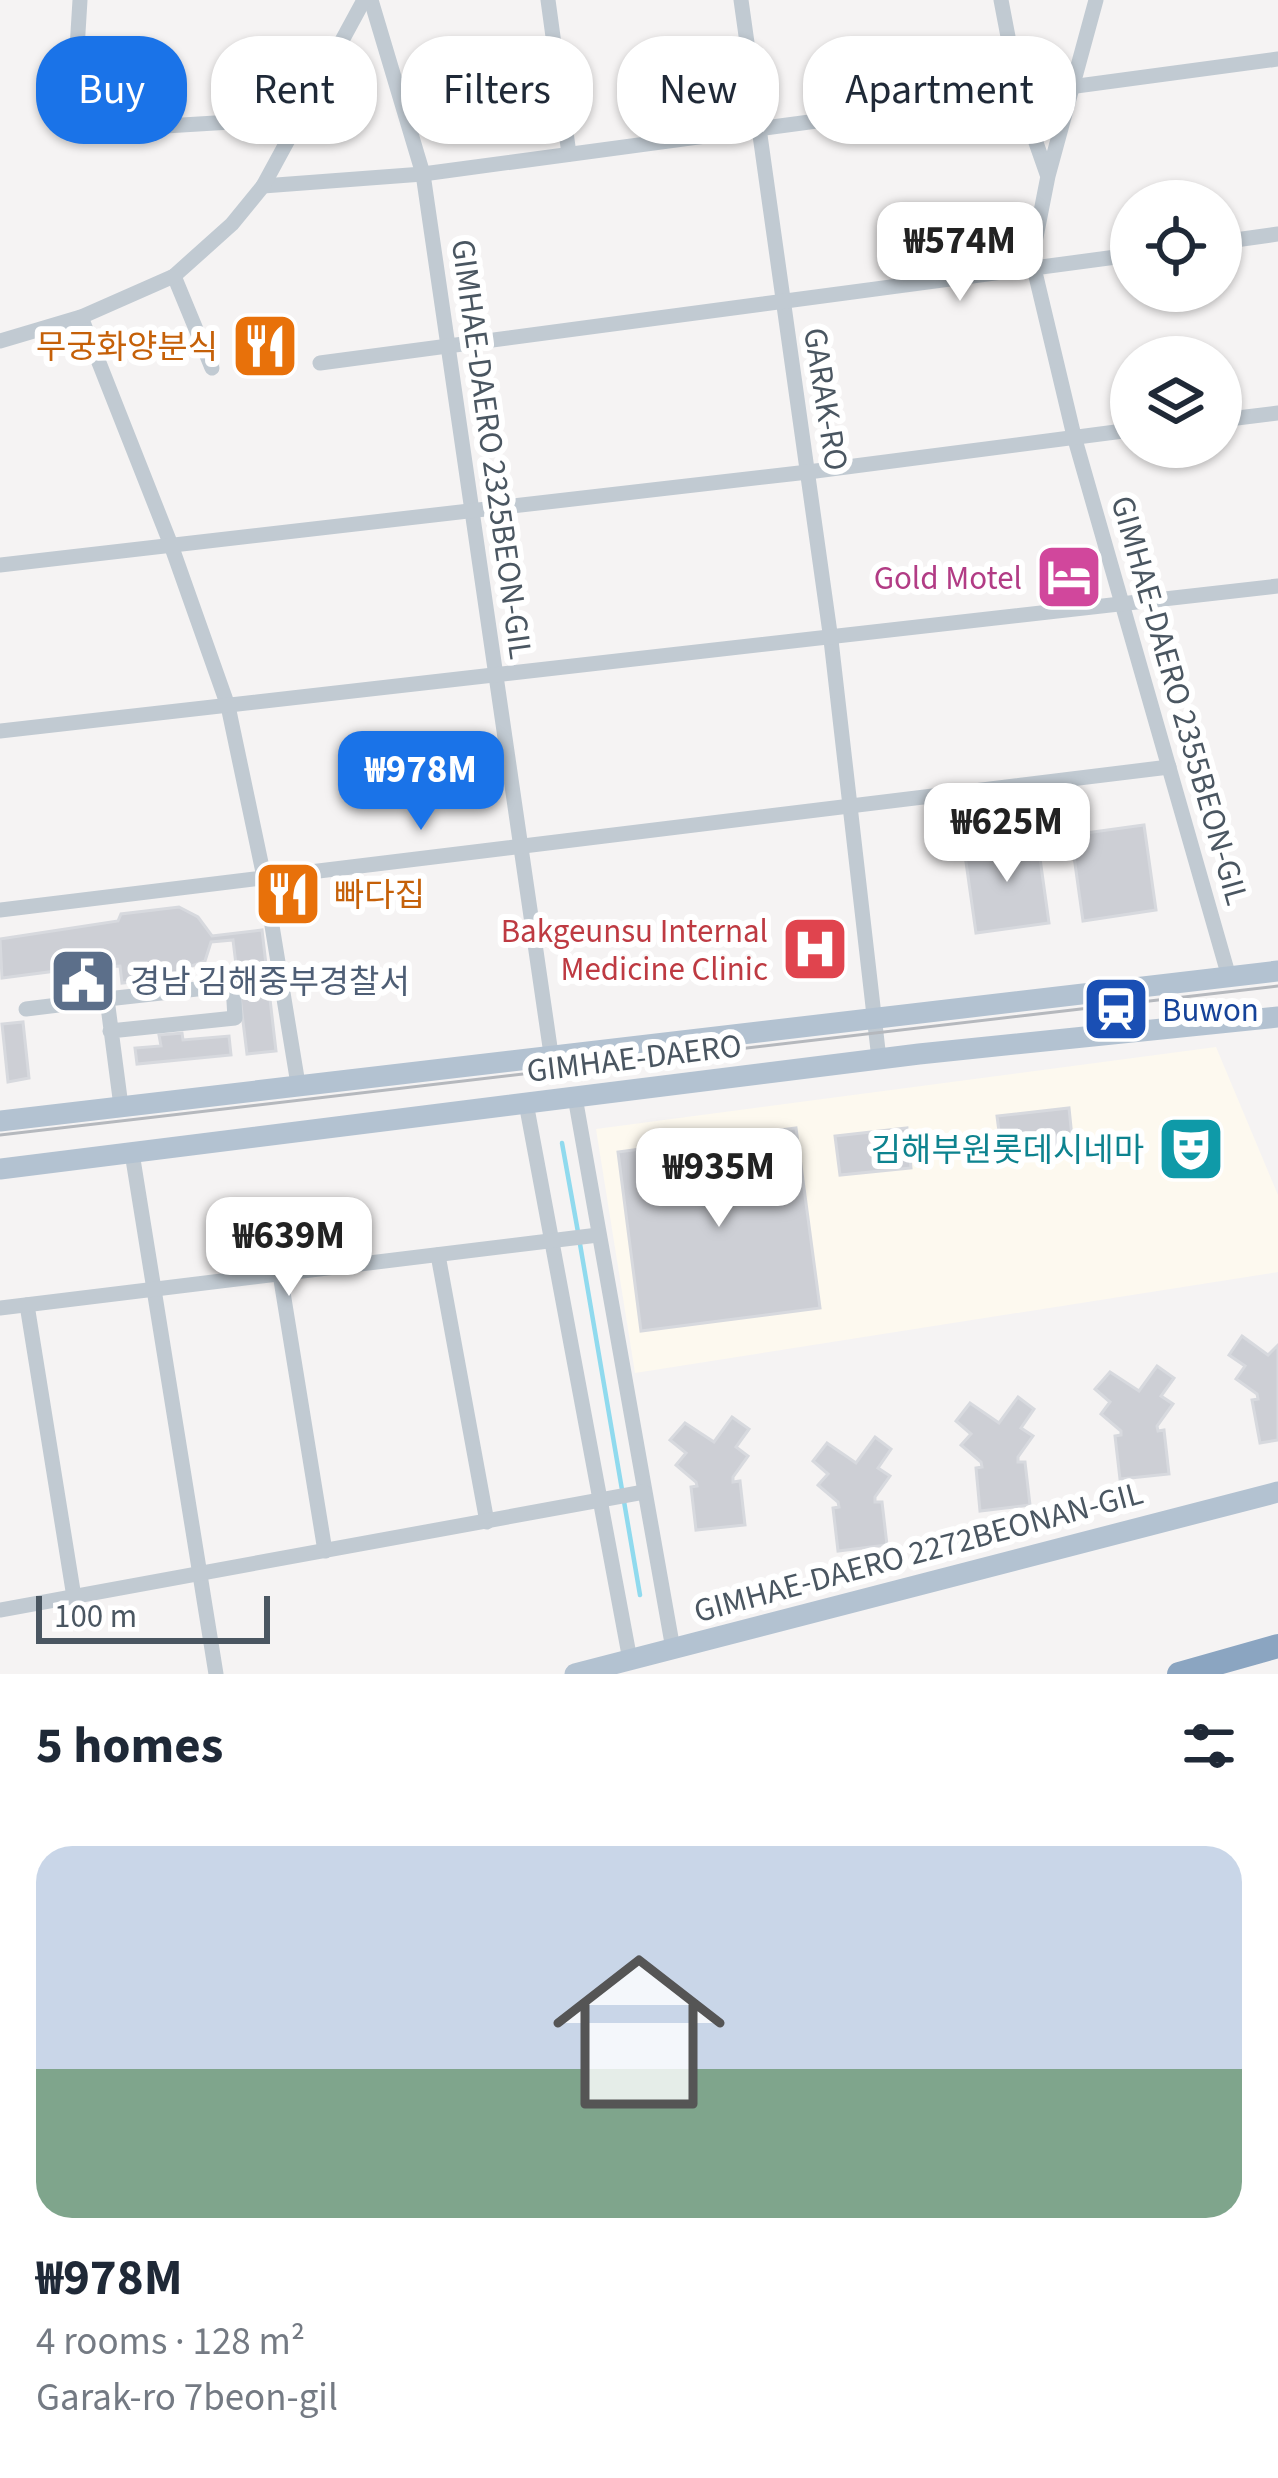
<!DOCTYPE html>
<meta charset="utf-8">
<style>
body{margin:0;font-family:"Source Sans 3","Noto Sans KR",sans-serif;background:#f6f6f7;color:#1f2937;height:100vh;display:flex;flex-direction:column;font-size:45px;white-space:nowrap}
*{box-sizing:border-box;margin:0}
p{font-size:39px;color:#747a83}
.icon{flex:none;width:66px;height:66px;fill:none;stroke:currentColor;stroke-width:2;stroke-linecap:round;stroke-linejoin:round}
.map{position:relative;height:1674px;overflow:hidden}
.side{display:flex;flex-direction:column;background:#fff;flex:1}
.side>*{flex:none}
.top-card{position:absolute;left:36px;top:36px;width:1206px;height:108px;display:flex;gap:24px}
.fabs{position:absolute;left:1110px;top:180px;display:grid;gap:24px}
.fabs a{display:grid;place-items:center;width:132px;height:132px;border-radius:50%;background:#fff;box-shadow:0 3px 9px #0004;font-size:60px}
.scale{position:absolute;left:36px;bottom:30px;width:234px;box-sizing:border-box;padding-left:12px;border:6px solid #4a5661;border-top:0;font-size:33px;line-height:42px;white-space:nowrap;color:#4a5661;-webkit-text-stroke:9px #fff;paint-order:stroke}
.price{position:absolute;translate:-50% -102px;padding:0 27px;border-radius:24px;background:#fff;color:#222;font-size:39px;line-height:78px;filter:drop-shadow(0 3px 6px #0008)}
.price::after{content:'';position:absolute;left:50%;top:72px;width:36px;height:27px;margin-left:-18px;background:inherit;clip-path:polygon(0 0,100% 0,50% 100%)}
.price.current{background:#1a73e8;color:#fff}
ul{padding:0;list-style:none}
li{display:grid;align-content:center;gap:24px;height:636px;padding:0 36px}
li span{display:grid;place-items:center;height:372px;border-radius:36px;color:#555}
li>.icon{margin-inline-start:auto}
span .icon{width:216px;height:216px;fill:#fffc;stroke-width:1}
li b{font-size:51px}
h2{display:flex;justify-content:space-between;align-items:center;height:144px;padding:0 36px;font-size:51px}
.chip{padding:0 42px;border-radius:48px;background:#fff;box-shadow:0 3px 9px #0004;font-size:42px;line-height:108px}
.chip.current{background:#1a73e8;color:#fff}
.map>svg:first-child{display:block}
</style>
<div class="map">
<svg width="1278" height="1674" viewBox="0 0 1278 1674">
<rect width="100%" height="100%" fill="#f5f3f3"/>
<!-- commercial -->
<path fill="#fdf9ef" d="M1216 1047 1278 1195V1272L635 1373 596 1129Z"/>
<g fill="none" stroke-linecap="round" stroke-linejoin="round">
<!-- stream -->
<g stroke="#90daee" stroke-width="4.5">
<path d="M562 1143 578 1232"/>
<path d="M580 1244 640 1595"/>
</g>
</g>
<!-- building -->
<g fill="#cdcfd5" stroke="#d7d9de" stroke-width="3">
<path d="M1144 825 1156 910 1083 921 1071 835Z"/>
<path d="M1037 837 1049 923 976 933 964 848Z"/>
<path d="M179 907 198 917 212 936 262 930 276 1051 247 1054 233 940 211 942 205 961 189 967V976L122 983 120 966 102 967V992L66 997 64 970 2 978 0 939 118 921 121 914Z"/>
<path d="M23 1022 29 1078 8 1082 2 1024Z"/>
<path d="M182 1033 183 1040 229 1036 231 1055 137 1064 135 1048 161 1046 159 1035Z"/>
<path d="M1069 1108 1073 1147 1002 1155 997 1116Z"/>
<path d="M796 1128 820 1308 641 1331 618 1152Z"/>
<path d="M907 1128 911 1168 840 1175 835 1136Z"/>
<path d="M1242 1336 1268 1355 1278 1345V1440L1260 1443 1252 1400 1258 1399 1257 1394 1236 1379 1245 1366 1229 1355Z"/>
<path d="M1157 1366 1174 1378 1161 1396 1173 1404 1157 1426 1158 1431 1164 1430 1169 1474 1120 1479 1115 1436 1121 1435V1431L1101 1414 1110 1402 1095 1389 1110 1372 1139 1391Z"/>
<path d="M1018 1397 1034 1409 1021 1428 1033 1436 1018 1457V1462H1025L1030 1505 980 1511 976 1468 982 1467 981 1462 961 1445 971 1434 956 1421 970 1403 999 1423Z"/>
<path d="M732 1417 749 1429 736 1447 748 1456 733 1477V1482L740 1481 745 1525 696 1530 691 1487 697 1486 696 1482 676 1465 686 1453 670 1440 685 1423 714 1442Z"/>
<path d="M875 1437 891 1449 878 1468 890 1476 875 1497V1502H882L887 1545 838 1551 833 1508 839 1507 838 1502 818 1485 828 1474 813 1461 827 1443 856 1463Z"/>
</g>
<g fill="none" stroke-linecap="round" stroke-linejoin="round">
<!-- minor -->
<g stroke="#c1cad2" stroke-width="15">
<path d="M80 0 73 114 100 130 298 118"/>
<path d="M371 0 423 174 551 1054"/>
<path d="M548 0 569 154"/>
<path d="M741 0 831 640 879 1059"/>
<path d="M1001 0 1019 94 1047 174"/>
<path d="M1096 0 1048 176 1034 247V268L1074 436 1229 977"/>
<path d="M263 186 423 174 1278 59"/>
<path d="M1221 242 1278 234"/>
<path d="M174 276 212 368"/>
<path d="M81 317 171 545 228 706 264 877 298 1084"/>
<path d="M0 341 81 317 174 276 232 224 263 186 364 0"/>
<path d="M320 363 1131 255"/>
<path d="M1221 420 1278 413"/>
<path d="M0 565 808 472 1131 430"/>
<path d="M0 731 1278 586"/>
<path d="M0 910 1169 767"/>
<path d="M26 1009 107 999"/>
<path d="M110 1031 235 1018 233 985 107 999 121 1106"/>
<path d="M575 1097 673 1649"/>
<path d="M526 1103 630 1660"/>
<path d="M132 1153 216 1674"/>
<path d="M438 1255 487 1522"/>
<path d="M280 1274 325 1551"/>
<path d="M27 1305 74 1597"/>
<path d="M0 1308 598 1235"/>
<path d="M0 1610 644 1492"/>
</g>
<!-- major -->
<g stroke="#b3c2d1" stroke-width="21">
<path d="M0 1121 1278 971"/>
<path d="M0 1169 919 1054 1278 1017"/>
<path d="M575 1674 1278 1492"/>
</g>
<!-- highway -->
<path stroke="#8ba5c1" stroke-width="24" d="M1179 1674 1278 1646"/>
<!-- tram -->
<path stroke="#b5b8bd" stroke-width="3" d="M0 1135 1278 986"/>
</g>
<!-- icons -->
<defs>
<symbol id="restaurant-square" viewBox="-11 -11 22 22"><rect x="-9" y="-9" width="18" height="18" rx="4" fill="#e8710a" stroke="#fff"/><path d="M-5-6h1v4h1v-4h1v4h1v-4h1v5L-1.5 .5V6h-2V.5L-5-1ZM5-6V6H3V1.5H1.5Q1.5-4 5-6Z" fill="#fff"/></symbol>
<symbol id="hotel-square" viewBox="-11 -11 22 22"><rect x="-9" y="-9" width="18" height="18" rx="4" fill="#d1479c" stroke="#fff"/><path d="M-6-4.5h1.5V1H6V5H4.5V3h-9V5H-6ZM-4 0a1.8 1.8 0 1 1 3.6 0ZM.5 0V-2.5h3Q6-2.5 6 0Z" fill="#fff"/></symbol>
<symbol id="hospital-square" viewBox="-11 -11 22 22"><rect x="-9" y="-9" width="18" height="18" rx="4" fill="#e0444e" stroke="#fff"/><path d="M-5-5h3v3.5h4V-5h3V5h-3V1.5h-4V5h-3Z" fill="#fff"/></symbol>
<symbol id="civic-square" viewBox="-11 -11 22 22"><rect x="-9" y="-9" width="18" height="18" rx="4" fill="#5c6f8a" stroke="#fff"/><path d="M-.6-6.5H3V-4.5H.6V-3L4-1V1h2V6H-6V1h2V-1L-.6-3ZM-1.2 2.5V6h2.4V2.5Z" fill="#fff"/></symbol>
<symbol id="station-square" viewBox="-11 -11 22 22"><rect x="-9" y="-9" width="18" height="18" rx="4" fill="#1a4fb4" stroke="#fff"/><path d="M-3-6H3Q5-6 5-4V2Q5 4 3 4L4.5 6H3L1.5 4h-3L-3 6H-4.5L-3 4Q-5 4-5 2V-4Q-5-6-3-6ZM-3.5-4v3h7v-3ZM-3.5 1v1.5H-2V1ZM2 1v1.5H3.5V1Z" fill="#fff"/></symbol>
<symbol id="theatre-square" viewBox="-11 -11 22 22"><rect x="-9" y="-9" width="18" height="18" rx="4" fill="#0f9aa8" stroke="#fff"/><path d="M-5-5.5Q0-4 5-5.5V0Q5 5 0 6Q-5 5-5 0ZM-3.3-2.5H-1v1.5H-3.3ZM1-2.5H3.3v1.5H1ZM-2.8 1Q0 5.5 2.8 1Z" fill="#fff"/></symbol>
</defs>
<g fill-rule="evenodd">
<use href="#restaurant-square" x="227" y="308" width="76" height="76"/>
<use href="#hotel-square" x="1031" y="539" width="76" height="76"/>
<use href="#restaurant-square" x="250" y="856" width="76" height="76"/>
<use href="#hospital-square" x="777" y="911" width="76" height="76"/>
<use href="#civic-square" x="45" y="943" width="76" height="76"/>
<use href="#station-square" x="1078" y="971" width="76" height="76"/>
<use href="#theatre-square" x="1153" y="1111" width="76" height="76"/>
</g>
<g text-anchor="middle" stroke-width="12" stroke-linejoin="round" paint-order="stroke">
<!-- food labels -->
<g font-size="33" fill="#c56008" stroke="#fff" text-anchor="end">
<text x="218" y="358">무궁화양분식</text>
<text x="334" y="906" text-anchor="start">빠다집</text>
</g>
<!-- street labels -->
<g font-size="33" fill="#4a5661" stroke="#fff">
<text transform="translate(827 399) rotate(81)" y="12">GARAK-RO</text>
<text transform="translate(493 449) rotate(82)" y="12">GIMHAE-DAERO 2325BEON-GIL</text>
<text transform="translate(1181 700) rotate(74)" y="12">GIMHAE-DAERO 2355BEON-GIL</text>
<text transform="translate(634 1057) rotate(-7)" y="12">GIMHAE-DAERO</text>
<text transform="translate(918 1551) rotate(-15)" y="12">GIMHAE-DAERO 2272BEONAN-GIL</text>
</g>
<!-- hotel labels -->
<g font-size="33" fill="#b23c85" stroke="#fff" text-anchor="end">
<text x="1022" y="589">Gold Motel</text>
</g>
<!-- health labels -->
<g font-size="33" fill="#be3a42" stroke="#fff" text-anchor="end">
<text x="768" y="942">Bakgeunsu Internal<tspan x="768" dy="38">Medicine Clinic</tspan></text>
</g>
<!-- service labels -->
<g font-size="33" fill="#4e5e75" stroke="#fff" text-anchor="start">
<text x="130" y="993">경남 김해중부경찰서</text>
</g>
<!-- transit labels -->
<g font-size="33" fill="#164399" stroke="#fff" text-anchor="start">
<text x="1162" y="1021">Buwon</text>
</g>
<!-- culture labels -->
<g font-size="33" fill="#0d838f" stroke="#fff" text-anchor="end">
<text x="1144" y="1161">김해부원롯데시네마</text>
</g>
</g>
</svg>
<div class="fabs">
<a><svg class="icon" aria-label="locate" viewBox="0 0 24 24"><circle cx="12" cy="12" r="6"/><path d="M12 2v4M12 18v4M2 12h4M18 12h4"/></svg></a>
<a><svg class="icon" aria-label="layers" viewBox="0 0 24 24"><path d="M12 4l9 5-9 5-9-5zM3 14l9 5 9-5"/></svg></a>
</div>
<div class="scale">100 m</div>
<b class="price" style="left:960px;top:304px">₩574M</b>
<b class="price current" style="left:421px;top:833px">₩978M</b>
<b class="price" style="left:1007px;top:885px">₩625M</b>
<b class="price" style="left:719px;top:1230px">₩935M</b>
<b class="price" style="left:289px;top:1299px">₩639M</b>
<div class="top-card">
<a class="chip current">Buy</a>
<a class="chip">Rent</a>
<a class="chip">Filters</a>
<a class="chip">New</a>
<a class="chip">Apartment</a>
</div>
</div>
<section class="side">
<h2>5 homes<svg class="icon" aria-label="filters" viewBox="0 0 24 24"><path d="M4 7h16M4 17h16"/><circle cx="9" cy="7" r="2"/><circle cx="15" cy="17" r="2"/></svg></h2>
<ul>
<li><span style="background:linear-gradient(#c9d6e8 60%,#7fa58c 0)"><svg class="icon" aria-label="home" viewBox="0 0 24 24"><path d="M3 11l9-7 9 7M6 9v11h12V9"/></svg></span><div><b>₩978M</b><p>4 rooms · 128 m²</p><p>Garak-ro 7beon-gil</p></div></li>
</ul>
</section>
